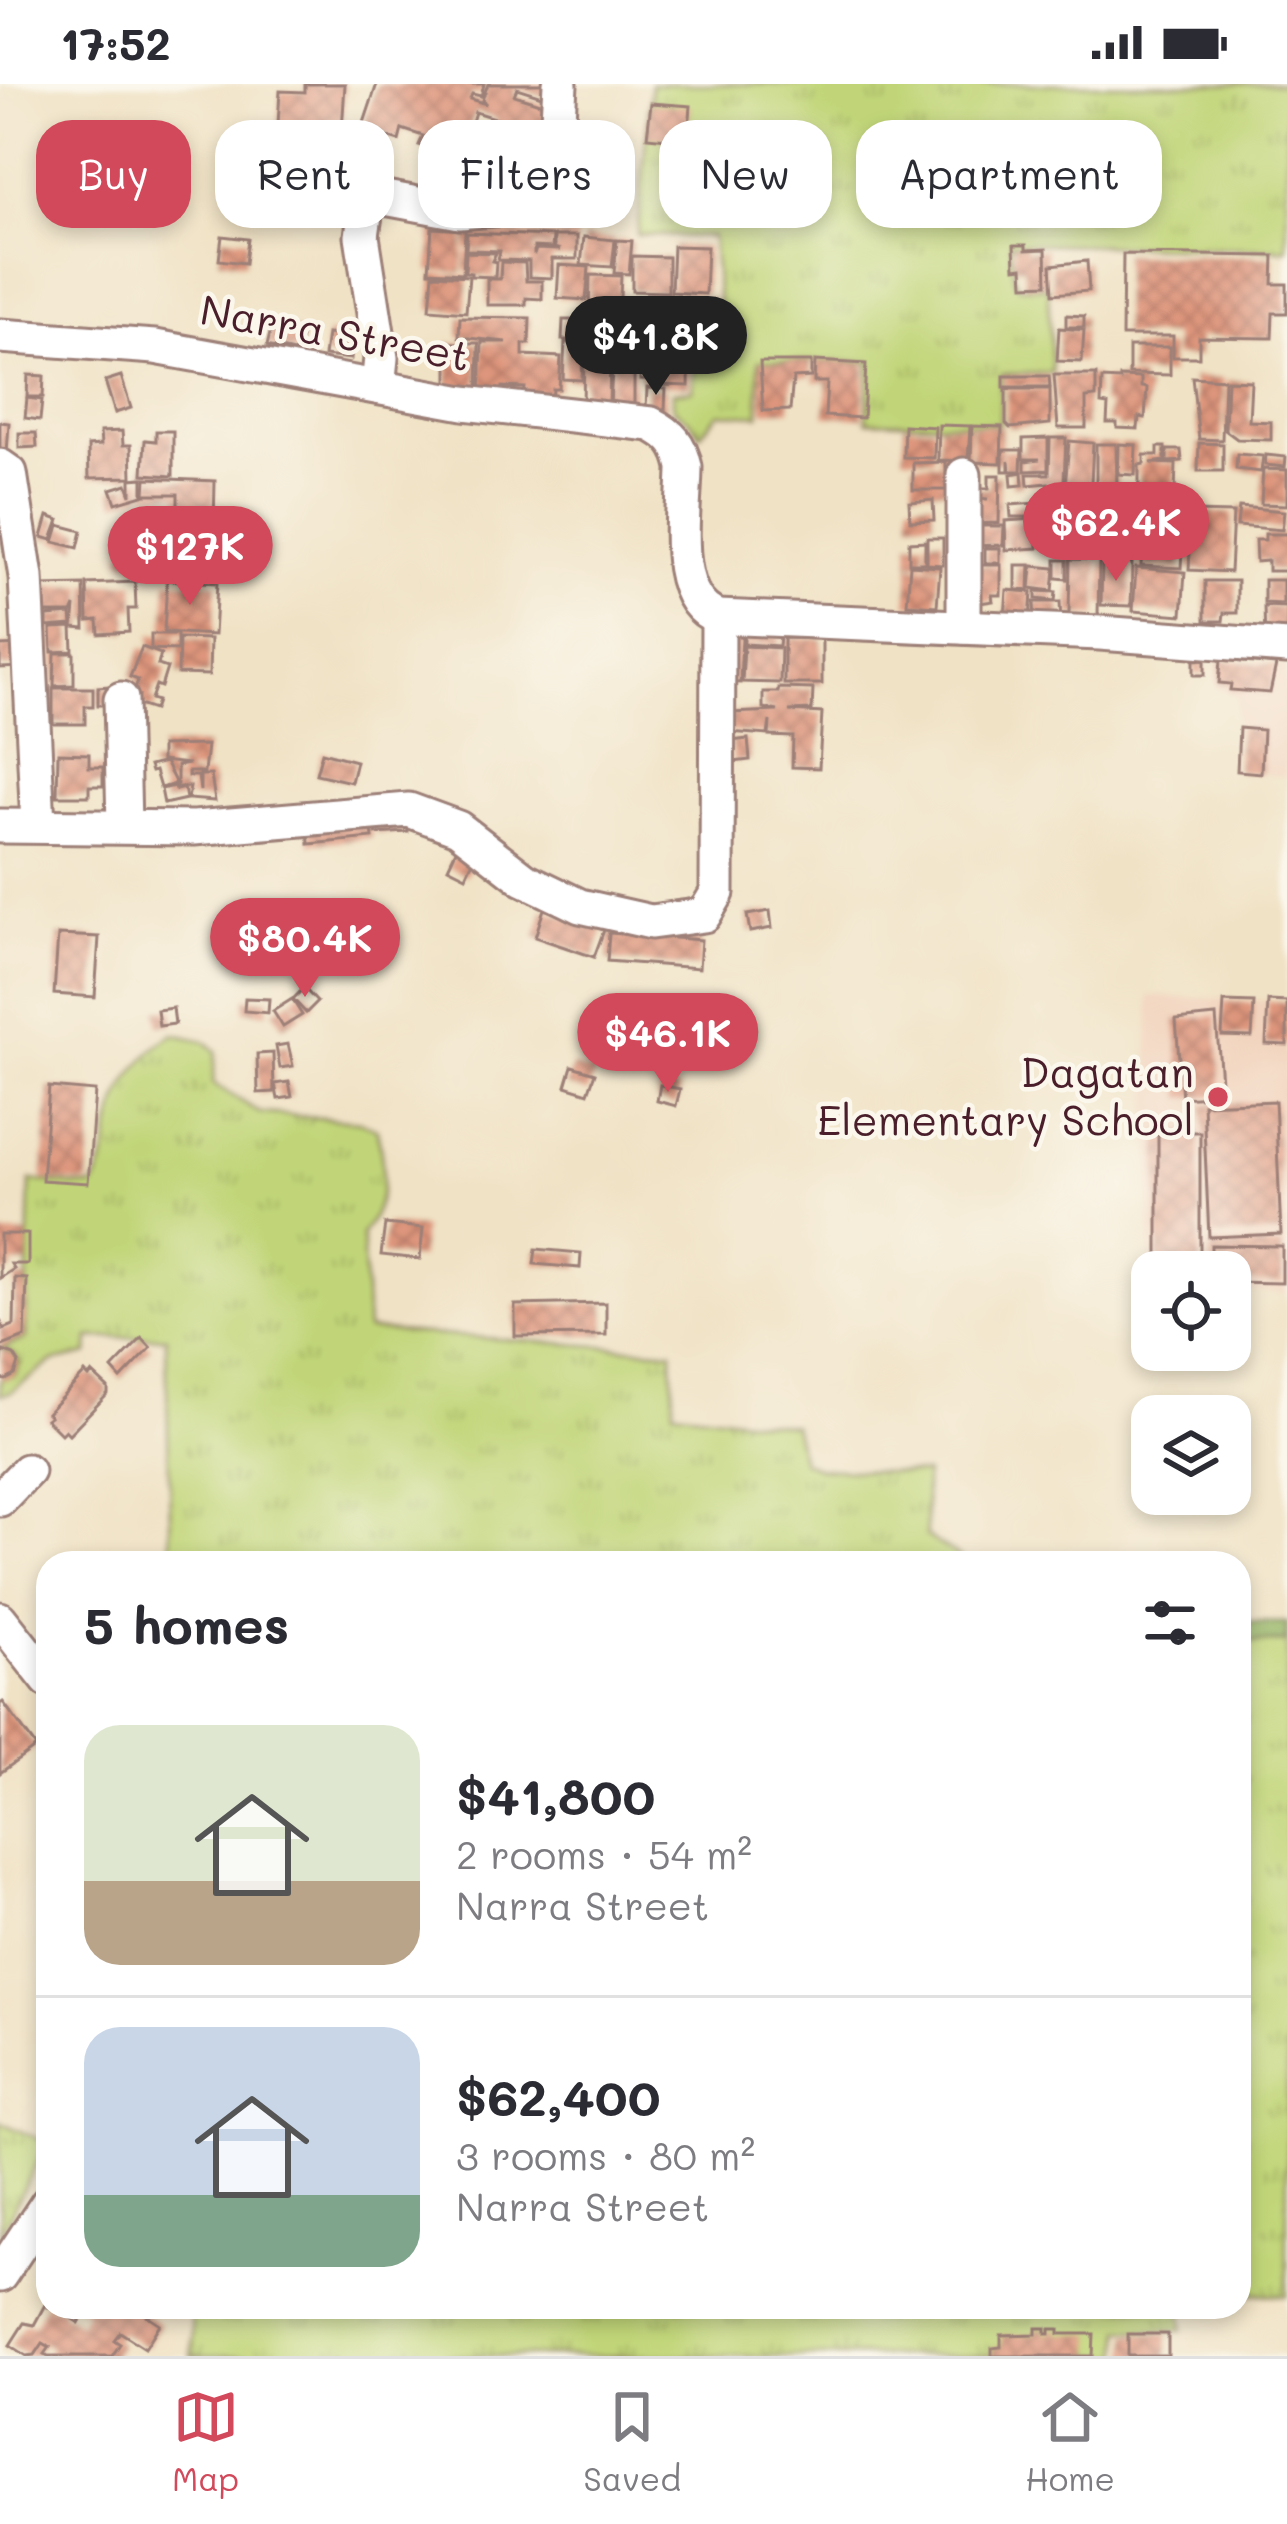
<!DOCTYPE html>
<meta charset="utf-8">
<style>
body{margin:0;font-family:Mali,sans-serif;background:#f2f2f3;color:#2b2b33;height:100vh;display:flex;flex-direction:column;font-size:45px;white-space:nowrap}
*{box-sizing:border-box;margin:0}
p{font-size:39px;color:#7c7c81}
.icon{flex:none;width:66px;height:66px;fill:none;stroke:currentColor;stroke-width:2;stroke-linecap:round;stroke-linejoin:round}
.map{position:relative;flex:1;overflow:hidden}
.sheet{position:absolute;left:36px;top:1467px;width:1215px;height:768px;display:flex;flex-direction:column;background:#fff;border-radius:36px;box-shadow:0 6px 18px #0003}
.sheet>*{flex:none}
.hud{position:absolute;left:36px;top:36px;width:1215px;height:108px;display:flex;gap:24px}
.fabs{position:absolute;left:1131px;top:1167px;display:grid;gap:24px}
.fabs a{display:grid;place-items:center;width:120px;height:120px;border-radius:24px;background:#fff;box-shadow:0 6px 18px #0003;font-size:60px}
.price{position:absolute;translate:-50% -102px;padding:0 27px;border-radius:42px;background:#d1495b;color:#fff;font-size:39px;line-height:78px;filter:drop-shadow(0 3px 6px #0008)}
.price::after{content:'';position:absolute;left:50%;top:72px;width:36px;height:27px;margin-left:-18px;background:inherit;clip-path:polygon(0 0,100% 0,50% 100%)}
.price.selected{background:#222;color:#fff}
ul{padding:0;list-style:none}
li{display:flex;align-items:center;gap:36px;height:300px;padding:0 48px}
li+li{border-top:3px solid #e1e1e2}
li span{display:grid;place-items:center;flex:none;width:336px;height:240px;border-radius:36px;color:#555}
li>.icon{margin-inline-start:auto}
span .icon{width:144px;height:144px;fill:#fffc;stroke-width:1}
li b{font-size:51px}
h2{display:flex;justify-content:space-between;align-items:center;height:144px;padding:0 48px;font-size:51px}
.tag{padding:0 42px;border-radius:36px;background:#fff;box-shadow:0 6px 18px #0003;font-size:42px;line-height:108px}
.tag.selected{background:#d1495b;color:#fff}
.status{display:flex;justify-content:space-between;align-items:center;height:84px;padding:0 60px;background:#fff;direction:ltr}
.status svg{height:33px;fill:currentColor}
.tab-bar{display:flex;justify-content:space-around;align-items:center;height:168px;border-top:3px solid #e1e1e2;background:#fff;font-size:33px;color:#7c7c81}
.tab-bar a{display:grid;justify-items:center;gap:6px}
.tab-bar .selected{color:#d1495b}
.map>svg:first-child{display:block}
</style>
<div class="status"><b>17:52</b><svg viewBox="0 0 49 12"><path d="M0 12V9h3v3zM5 12V6h3v6zM10 12V3h3v9zM15 12V0h3v12zM26 1h20v11H26zM47 4h2v5h-2z"/></svg></div>
<div class="map">
<svg width="1287" height="2272" viewBox="0 0 1287 2272">
<defs>
<pattern id="grass-tufts" width="24" height="20" patternUnits="userSpaceOnUse" patternTransform="scale(3)"><rect width="24" height="20" fill="#c1d578"/><path d="M3 7l-1-3M5 7V3M7 7l1-3M15 17l-1-3M17 17v-4M19 17l1-3" fill="none" stroke="#a7b668"/></pattern>
<pattern id="forest-firs" width="22" height="20" patternUnits="userSpaceOnUse" patternTransform="scale(3)"><rect width="22" height="20" fill="#98b668"/><path d="M5 1l3.5 6h-7zM16 11l3.5 6h-7z" fill="#7e9356"/></pattern>
<pattern id="building-cross-hatch" width="8" height="8" patternUnits="userSpaceOnUse" patternTransform="scale(3)"><rect width="8" height="8" fill="#de967d"/><path d="M0 0l8 8M0 8l8-8" fill="none" stroke="#b67a67"/></pattern>
</defs>
<rect width="100%" height="100%" fill="#fbf7ec"/>
<filter id="ink" filterUnits="userSpaceOnUse"><feTurbulence type="fractalNoise" baseFrequency=".00833" numOctaves="2"/><feDisplacementMap in="SourceGraphic" scale="24" xChannelSelector="R" yChannelSelector="G"/><feConvolveMatrix kernelMatrix="1 2 1 2 8 2 1 2 1" color-interpolation-filters="sRGB"/></filter>
<filter id="wash" filterUnits="userSpaceOnUse"><feTurbulence type="fractalNoise" baseFrequency=".004" numOctaves="4" result="noise"/><feDisplacementMap in="SourceGraphic" scale="48" xChannelSelector="R" yChannelSelector="G"/><feGaussianBlur stdDeviation="2.7" result="paint"/><feColorMatrix in="noise" values="0 0 0 0 0 0 0 0 0 0 0 0 0 0 0 0 0 1.4 0 .05"/><feComposite in="paint" operator="in"/></filter>
<g filter="url(#wash)">
<rect width="100%" height="100%" fill="#f0e2c5"/>
<!-- built -->
<g fill="#f2d4be">
<path d="M1217 574 1287 580V692L1235 688 1237 613 1216 603Z"/>
<path d="M1149 912 1287 917V1209L1230 1207V1188H1152L1150 1205Z"/>
</g>
<!-- grass -->
<g fill="url(#grass-tufts)" stroke="#867a52" stroke-width="3">
<path d="M651 0H1287V165L1010 159 1014 196 1020 203H1048L1052 289 1001 290 1000 340 867 337 870 278 759 277V331L719 329 700 350 690 336 673 324V308L693 306 695 276H723L712 153 637 151Z"/>
<path d="M174 950 204 957 216 967 213 999 260 1029 359 1037 377 1045C385 1085 388 1116 362 1150L367 1246 672 1267 674 1326 793 1341 802 1377 818 1384 925 1390 926 1452 969 1479H171L166 1253 89 1254 88 1270 52 1278 11 1308 0 1311V1295L15 1292 20 1279 15 1270 2 1264 26 1255 30 1097 93 1103C107 1080 108 1052 115 1027 123 997 148 965 174 950Z"/>
<path d="M1239 1558H1287V2212L1239 2208Z"/>
<path d="M0 2038 48 2059 0 2150Z"/>
<path d="M191 2223H1182L1183 2246H1122L1121 2272H192Z"/>
</g>
<!-- forest -->
<path fill="url(#forest-firs)" stroke="#716a4a" stroke-width="3" d="M1239 1538 1287 1539V1558H1239Z"/>
<g id="blocks">
<!-- building -->
<g fill="url(#building-cross-hatch)">
<path d="M305 0H345L342 47 324 46 320 110 274 107 280 7 305 8Z"/>
<path d="M377 0H484L481 12 472 10 470 15 486 20 482 16 488 0H552L548 14 517 4 514 11 549 22 540 49 528 45 522 62 545 70 537 96 474 75 481 50 491 54 497 35 475 28 464 63 453 60 450 71 419 61 423 52 402 45 399 57 362 45Z"/>
<path d="M651 19 691 22 688 57 647 53Z"/>
<path d="M432 144 465 146 463 189 429 187Z"/>
<path d="M467 149 553 152 552 164 534 163V171L536 165 560 166 554 164V152H577V175H552V194L529 193V177L498 176 500 167 466 166Z"/>
<path d="M222 152 248 155 245 179 219 176Z"/>
<path d="M584 153 615 156 612 183 581 181Z"/>
<path d="M617 156 632 157 629 190 614 189Z"/>
<path d="M1014 161H1026V166L1046 165 1047 200 1024 201 1023 183 1015 184Z"/>
<path d="M673 162 707 163 705 210 671 208Z"/>
<path d="M466 168 496 169 492 177 496 178 495 193 471 192V189L465 188Z"/>
<path d="M1123 170 1274 172 1273 200H1287V229H1273L1272 254 1199 253V273H1173V252H1122Z"/>
<path d="M632 172 668 173V208L632 207Z"/>
<path d="M1087 177 1089 207 1053 210 1051 181Z"/>
<path d="M501 178 525 179 526 197H542V215L526 214V221H487V195H500Z"/>
<path d="M559 181 589 183 586 216 557 214Z"/>
<path d="M433 190 469 192 466 228 430 225Z"/>
<path d="M590 191 621 192 619 232 589 231Z"/>
<rect x="695" y="216" width="19" height="21"/>
<path d="M671 217H692V239L671 240Z"/>
<path d="M1066 231 1084 232V243H1066Z"/>
<path d="M460 233 530 234 529 260H523V271L561 273 559 305H553L552 317 524 316 525 304 503 303V314L480 313 482 258H507L459 253Z"/>
<path d="M586 234 611 236 609 269 585 268Z"/>
<path d="M615 235 634 236V322L610 321Z"/>
<path d="M563 236H583L582 256H562Z"/>
<path d="M694 240 717 241V273H694Z"/>
<path d="M272 241 302 248 298 269 267 262Z"/>
<path d="M636 241H654L657 297 640 296 641 261 635 260Z"/>
<path d="M1059 244 1084 246 1082 278 1057 277Z"/>
<path d="M661 245 690 246 689 302 660 301Z"/>
<path d="M327 250 353 253 351 275 324 272Z"/>
<path d="M565 258 576 259V265H583L582 296 563 295Z"/>
<path d="M448 259H479L478 303 448 304Z"/>
<path d="M1129 263H1170V291L1129 290Z"/>
<path d="M584 271 610 272 609 322H583Z"/>
<path d="M815 277 866 280 863 334 825 332 827 298H814Z"/>
<path d="M760 278H811V293L793 294 790 326 763 327Z"/>
<path d="M28 291 44 292 43 313H27Z"/>
<path d="M1054 291H1096V313L1086 314V344H1058Z"/>
<path d="M121 292 131 324 115 329 105 297Z"/>
<path d="M1004 292H1049L1050 303H1004Z"/>
<path d="M1120 293 1141 294V303L1147 304 1145 334 1139 333 1138 345 1117 344V339H1107L1108 321 1101 320 1102 295 1120 296Z"/>
<path d="M1192 293 1224 295 1222 356 1199 355Z"/>
<path d="M1227 296 1251 297 1249 337 1271 338V356L1237 355 1225 346Z"/>
<path d="M647 304 666 305 665 325 646 324Z"/>
<path d="M1006 305H1050V340L1010 344 1006 340Z"/>
<path d="M27 314 42 316 40 336 25 334Z"/>
<path d="M0 338 9 339 7 369H0Z"/>
<path d="M904 341 935 343 934 374 903 373Z"/>
<path d="M939 341 970 342 968 377 938 376Z"/>
<path d="M972 342 1002 343 1001 379 971 378Z"/>
<path d="M122 347 123 361H131L132 393 89 394 88 362 101 361 100 348Z"/>
<path d="M156 347H173V392L143 390 145 356 156 357Z"/>
<path d="M19 349H36L37 363 19 364Z"/>
<path d="M1048 354V386L1025 387V377L1040 375H1023V355Z"/>
<path d="M1050 354H1066L1063 416H1046L1048 399 1028 401 1027 390H1049Z"/>
<path d="M1069 357 1093 359 1090 418 1064 416Z"/>
<path d="M1199 359 1223 360V387H1198Z"/>
<path d="M1096 360H1116L1117 405 1096 404Z"/>
<path d="M1119 360 1136 361 1135 391 1118 390Z"/>
<path d="M1158 363H1165V377L1151 379 1176 380 1175 407H1162V413H1150V406L1139 407V381L1144 380V371H1158Z"/>
<path d="M1003 366H1022L1021 387H1010L1009 377V387H1003Z"/>
<path d="M1167 366H1181L1182 377 1167 378Z"/>
<path d="M1237 370 1263 372 1261 388 1236 385Z"/>
<path d="M1266 371 1286 373 1285 383 1265 381Z"/>
<path d="M946 378V406H913V379Z"/>
<path d="M1263 385 1287 386V421L1261 420Z"/>
<path d="M1022 388 1023 401 1012 402 1011 390Z"/>
<path d="M989 391H1000L999 439 968 440 967 415H988L971 413V404H989Z"/>
<path d="M143 394V411L116 419 111 405 127 400 131 411V395Z"/>
<path d="M146 394 215 397 214 441 159 443V423H178V410H145Z"/>
<path d="M933 416 934 436 910 437 909 418Z"/>
<path d="M1036 419 1037 433H1011L1010 421Z"/>
<path d="M1239 423 1284 427 1282 446 1237 442Z"/>
<path d="M1192 428 1233 429 1230 488 1189 486Z"/>
<path d="M48 432 59 436 52 456 42 453Z"/>
<path d="M1037 435 1038 464 1006 466 1005 437Z"/>
<path d="M59 441 82 447 78 464 54 458Z"/>
<path d="M968 442H1004L1003 461 968 462Z"/>
<path d="M1096 443 1137 446 1135 476 1095 473Z"/>
<path d="M163 445 164 459 165 446 184 445 185 451 201 450 203 482 151 485 149 469 170 467H153L151 446Z"/>
<path d="M1143 448 1183 451 1181 484 1141 482Z"/>
<path d="M1265 450H1287V487H1268V477L1256 478 1255 456H1265Z"/>
<path d="M927 454H943V481L927 480Z"/>
<path d="M140 457 151 461 145 480 134 476Z"/>
<path d="M925 457V479H909V458Z"/>
<path d="M126 460 136 463 130 479 120 475Z"/>
<rect x="985" y="464" width="15" height="15"/>
<path d="M1070 475 1099 476 1098 532 1069 531Z"/>
<path d="M1056 476H1067V495L1056 494Z"/>
<path d="M1102 478 1132 479 1131 522 1101 521Z"/>
<path d="M910 481 940 483 937 522 907 520Z"/>
<path d="M969 481H1001V511H992L993 517 973 520Z"/>
<path d="M1016 481H1030L1029 506H1016Z"/>
<path d="M1032 482 1055 484 1053 507 1030 504Z"/>
<path d="M1136 484 1185 488 1182 531 1133 527Z"/>
<path d="M167 496 217 499 214 551 164 548Z"/>
<path d="M1264 496H1283V520L1264 519Z"/>
<path d="M1205 497H1237V529H1224L1223 537H1205Z"/>
<path d="M135 498 136 525H128L129 548 99 550 98 536 88 537 87 500Z"/>
<path d="M84 501 85 545 73 544 75 522 72 529H40V502Z"/>
<path d="M1007 506 1032 508 1030 537 1005 534Z"/>
<path d="M1036 507 1056 508 1055 517 1036 515Z"/>
<path d="M1034 518H1060L1061 539H1035Z"/>
<path d="M1264 522 1287 523V559L1265 558Z"/>
<path d="M71 530 72 541 47 543V532Z"/>
<path d="M72 543 73 567 52 568 51 544Z"/>
<path d="M151 550H177V566L151 565Z"/>
<path d="M744 550 780 552 779 562 744 560Z"/>
<path d="M726 551 742 552 740 599 724 598Z"/>
<path d="M179 554 210 555 209 591 178 590Z"/>
<path d="M784 554 822 555V600H784Z"/>
<path d="M22 561 23 583 0 584V562Z"/>
<path d="M744 562 781 564 780 599 742 598Z"/>
<path d="M142 563 161 570 158 581 167 584 161 603 156 601 151 615 157 617 154 626 136 620 139 611 134 609 138 596 130 593Z"/>
<path d="M55 569H74V601L54 602Z"/>
<path d="M1205 575V591H1194V576Z"/>
<path d="M1221 576 1276 581 1270 609 1230 606 1231 600 1219 599Z"/>
<path d="M111 602 110 621H98V603Z"/>
<path d="M53 604H93V622H85V640H53Z"/>
<path d="M779 604 813 605 812 626 789 627 822 629 819 684 792 683 793 653 769 652 770 637 768 651 729 648 730 629 778 627 763 624V608H778Z"/>
<path d="M1239 644 1263 646 1261 689 1237 687Z"/>
<path d="M748 655 750 676 733 678 731 657Z"/>
<path d="M207 661 204 688H188V692H198L200 707V691H211L215 717 188 715 190 703H177V682L189 680 161 677V662Z"/>
<path d="M322 668 356 677 351 698 316 690Z"/>
<path d="M58 669 89 670V683H103V702H89V712H57Z"/>
<path d="M165 678 176 700 160 704 155 687 151 688 149 682Z"/>
<path d="M175 702 176 706 184 704 186 715 164 720 161 705Z"/>
<path d="M407 729 408 748 376 750 375 731Z"/>
<path d="M371 734 373 754 309 760 308 739Z"/>
<path d="M457 764 475 772 466 792 448 783Z"/>
<path d="M544 825 604 846 594 873 535 853Z"/>
<path d="M770 827 772 844 750 848 747 831Z"/>
<path d="M609 849 701 856 699 884 607 877Z"/>
<path d="M58 851 99 853 95 913 54 910Z"/>
<path d="M304 904 317 918 306 929 293 915Z"/>
<path d="M245 914 269 915 268 929 244 927Z"/>
<path d="M292 915 302 931 283 943 273 927Z"/>
<path d="M1268 917 1287 918V961L1266 960Z"/>
<path d="M1224 918 1254 919 1252 953 1222 952Z"/>
<path d="M173 924 175 940 159 942 157 926Z"/>
<path d="M1216 932 1222 1011 1182 1014 1176 936Z"/>
<path d="M288 960 293 982 280 984 276 962Z"/>
<path d="M273 969 274 1008 258 1009 257 970Z"/>
<path d="M572 982 595 989 588 1009 566 1002Z"/>
<path d="M289 998 292 1013 278 1015 275 1000Z"/>
<path d="M660 1001 680 1005 676 1022 657 1017Z"/>
<path d="M49 1003 95 1007 88 1099 42 1096Z"/>
<path d="M1275 1017 1281 1150 1209 1153 1203 1020Z"/>
<rect x="1158" y="1048" width="42" height="134"/>
<path d="M385 1140 423 1144 420 1175 381 1171Z"/>
<path d="M0 1150H28V1180H11L14 1185 0 1194Z"/>
<path d="M1211 1161 1282 1162V1199L1230 1198V1188H1211Z"/>
<path d="M536 1165 581 1169 580 1184 534 1180Z"/>
<path d="M15 1194 27 1195 25 1253 0 1263V1236L4 1245 14 1241Z"/>
<path d="M606 1219V1251L515 1252V1221Z"/>
<path d="M142 1254 151 1264 121 1295 112 1285Z"/>
<path d="M3 1267 14 1271 19 1279 15 1291 6 1296 0 1295Z"/>
<path d="M85 1289 89 1293 92 1289 108 1304V1310L69 1350 65 1346 61 1350 46 1335 50 1332 47 1329Z"/>
<path d="M3 1618 36 1663 0 1689V1620Z"/>
<path d="M48 2215V2223H64L61 2228 79 2239 86 2228 78 2223H114L122 2228 125 2223H134L160 2240 145 2264 120 2248 114 2256 120 2260 112 2272H48L45 2270 50 2263 43 2259 35 2271 27 2272 10 2261 24 2239 34 2241Z"/>
<path d="M1036 2244H1046V2250H1050V2245H1059V2250H1094L1093 2272H992V2264L1001 2263V2251L1036 2250Z"/>
<rect x="1128" y="2250" width="40" height="22"/>
</g>
</g>
</g>
<g filter="url(#ink)">
<use href="#blocks" fill-opacity="0" stroke="#9d8078" stroke-width="3"/>
<g fill="none" stroke-linecap="round" stroke-linejoin="round">
<defs>
<g id="minor">
<path d="M0 252 155 263 464 319 651 340C671 350 680 360 685 383 685 427 668 515 718 533L1100 549 1287 563"/>
<path d="M378 303 381 274 362 152 366 124 371 118 385 114 460 128 505 124 538 112 551 92 556 69 560 0"/>
<path d="M0 382 10 389 26 493 38 741"/>
<path d="M964 391V543"/>
<path d="M121 615 124 742"/>
<path d="M0 742 194 744 409 726 458 744 524 795 580 822 651 838 704 831 717 809 718 533"/>
<path d="M0 1415 27 1387"/>
<path d="M0 1535 48 1596"/>
<path d="M0 2191 48 2119"/>
</g>
</defs>
<!-- minor casing -->
<use href="#minor" stroke="#9d8078" stroke-width="39"/>
<!-- minor -->
<use href="#minor" stroke="#fff" stroke-width="33"/>
</g>
</g>
<!-- markers -->
<circle fill="#d1495b" stroke="#fbf7ec" stroke-width="4.5" cx="1218" cy="1013" r="12"/>
<g text-anchor="middle" stroke-width="9" stroke-linejoin="round" paint-order="stroke">
<!-- street labels -->
<g font-size="42" fill="#4a1f2b" stroke="#fbf7ec">
<text transform="translate(335 249) rotate(10)" y="15">Narra Street</text>
</g>
<!-- poi labels -->
<g font-size="42" fill="#4a1f2b" stroke="#fbf7ec" text-anchor="end">
<text x="1194" y="1004">Dagatan<tspan x="1194" dy="48">Elementary School</tspan></text>
</g>
</g>
</svg>
<div class="fabs">
<a><svg class="icon" aria-label="locate" viewBox="0 0 24 24"><circle cx="12" cy="12" r="6"/><path d="M12 2v4M12 18v4M2 12h4M18 12h4"/></svg></a>
<a><svg class="icon" aria-label="layers" viewBox="0 0 24 24"><path d="M12 4l9 5-9 5-9-5zM3 14l9 5 9-5"/></svg></a>
</div>
<b class="price selected" style="left:656px;top:314px">$41.8K</b>
<b class="price" style="left:1116px;top:500px">$62.4K</b>
<b class="price" style="left:190px;top:524px">$127K</b>
<b class="price" style="left:305px;top:916px">$80.4K</b>
<b class="price" style="left:668px;top:1011px">$46.1K</b>
<div class="hud">
<a class="tag selected">Buy</a>
<a class="tag">Rent</a>
<a class="tag">Filters</a>
<a class="tag">New</a>
<a class="tag">Apartment</a>
</div>
<section class="sheet">
<h2>5 homes<svg class="icon" aria-label="filters" viewBox="0 0 24 24"><path d="M4 7h16M4 17h16"/><circle cx="9" cy="7" r="2"/><circle cx="15" cy="17" r="2"/></svg></h2>
<ul>
<li><span style="background:linear-gradient(#dfe7d0 65%,#b9a48a 0)"><svg class="icon" aria-label="home" viewBox="0 0 24 24"><path d="M3 11l9-7 9 7M6 9v11h12V9"/></svg></span><div><b>$41,800</b><p>2 rooms · 54 m²</p><p>Narra Street</p></div></li>
<li><span style="background:linear-gradient(#c9d6e8 70%,#7fa58c 0)"><svg class="icon" aria-label="home" viewBox="0 0 24 24"><path d="M3 11l9-7 9 7M6 9v11h12V9"/></svg></span><div><b>$62,400</b><p>3 rooms · 80 m²</p><p>Narra Street</p></div></li>
</ul>
</section>
</div>
<nav class="tab-bar">
<a class="selected"><svg class="icon" aria-label="map" viewBox="0 0 24 24"><path d="M3 6l6-2 6 2 6-2v14l-6 2-6-2-6 2zM9 4v14M15 6v14"/></svg>Map</a>
<a><svg class="icon" aria-label="saved" viewBox="0 0 24 24"><path d="M7 4h10v16l-5-4-5 4z"/></svg>Saved</a>
<a><svg class="icon" aria-label="home" viewBox="0 0 24 24"><path d="M3 11l9-7 9 7M6 9v11h12V9"/></svg>Home</a>
</nav>
